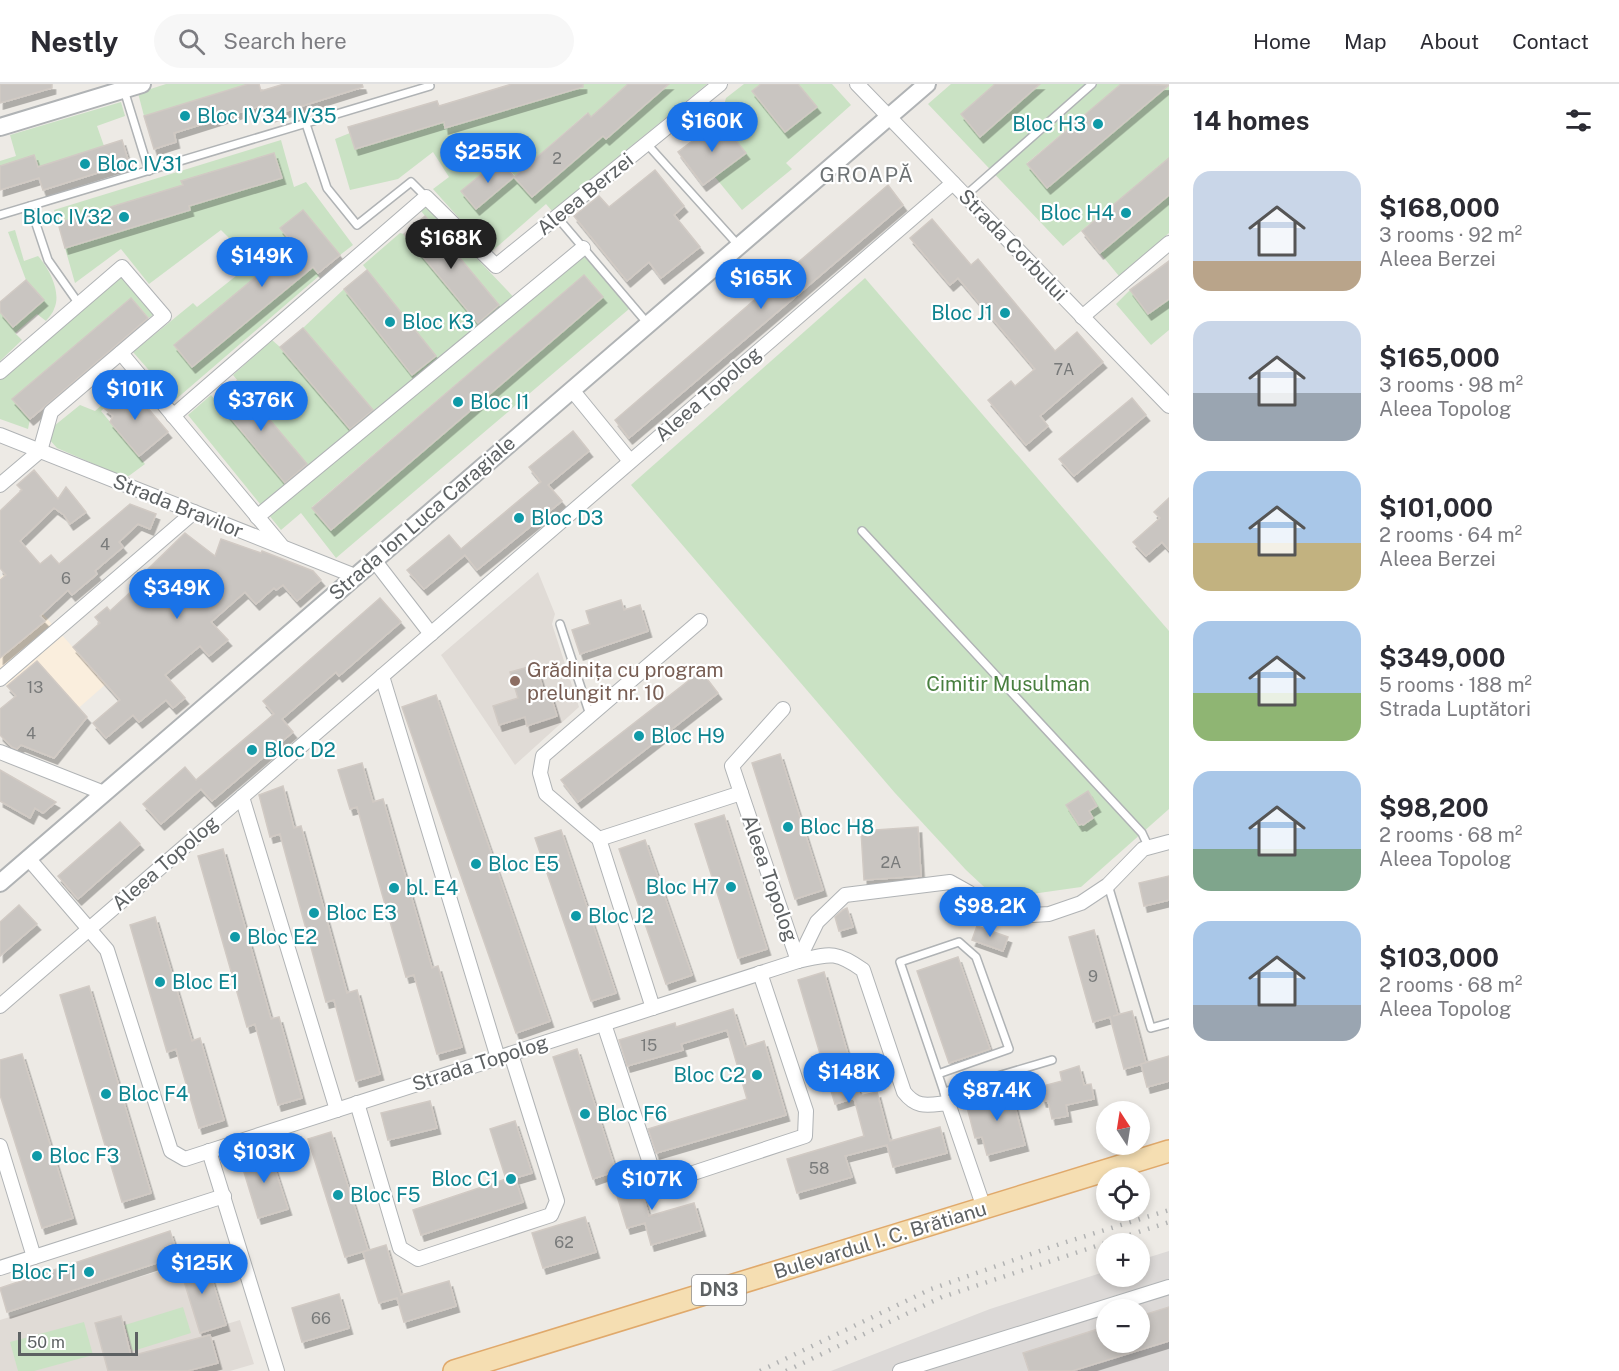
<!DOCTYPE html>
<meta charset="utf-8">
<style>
body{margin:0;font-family:"Public Sans",sans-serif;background:#f7f7f7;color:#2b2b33;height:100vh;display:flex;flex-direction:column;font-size:22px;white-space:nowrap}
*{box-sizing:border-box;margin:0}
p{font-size:20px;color:#7c7c81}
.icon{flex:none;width:33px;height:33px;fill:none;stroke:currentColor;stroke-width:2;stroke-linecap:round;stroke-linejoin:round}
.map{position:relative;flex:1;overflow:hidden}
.side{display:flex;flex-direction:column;background:#fff;width:450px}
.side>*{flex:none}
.needle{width:39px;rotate:348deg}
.controls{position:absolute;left:1096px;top:1017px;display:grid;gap:12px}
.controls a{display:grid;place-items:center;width:54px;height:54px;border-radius:50%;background:#fff;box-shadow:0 3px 9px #0003;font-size:30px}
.scale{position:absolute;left:18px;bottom:15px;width:120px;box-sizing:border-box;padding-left:6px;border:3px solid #5d6163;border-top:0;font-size:16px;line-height:21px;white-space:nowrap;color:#5d6163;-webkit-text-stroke:4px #fff;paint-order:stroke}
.price{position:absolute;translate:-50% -51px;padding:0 14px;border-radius:21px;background:#1a73e8;color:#fff;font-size:20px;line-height:39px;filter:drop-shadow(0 2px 3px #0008)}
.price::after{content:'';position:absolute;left:50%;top:36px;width:18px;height:14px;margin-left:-9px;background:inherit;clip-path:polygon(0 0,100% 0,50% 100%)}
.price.active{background:#222;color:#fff}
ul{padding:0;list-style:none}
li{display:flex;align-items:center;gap:18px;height:150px;padding:0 24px}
li span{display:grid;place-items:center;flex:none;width:168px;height:120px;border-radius:18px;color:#555}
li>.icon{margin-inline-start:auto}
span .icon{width:72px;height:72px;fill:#fffc;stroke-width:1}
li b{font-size:26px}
h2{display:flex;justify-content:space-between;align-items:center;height:72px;padding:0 24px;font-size:26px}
header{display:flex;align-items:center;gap:36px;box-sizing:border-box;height:84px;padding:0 30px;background:#fff;border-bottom:2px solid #e1e1e2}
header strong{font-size:28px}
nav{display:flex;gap:33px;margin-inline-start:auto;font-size:21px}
.search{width:420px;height:54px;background:#f7f7f7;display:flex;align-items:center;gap:15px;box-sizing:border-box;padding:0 21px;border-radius:33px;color:#7c7c81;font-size:22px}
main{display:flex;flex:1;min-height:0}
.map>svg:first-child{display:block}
</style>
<header>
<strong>Nestly</strong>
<div class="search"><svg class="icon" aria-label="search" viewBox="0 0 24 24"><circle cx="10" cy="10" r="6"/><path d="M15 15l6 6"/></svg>Search here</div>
<nav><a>Home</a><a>Map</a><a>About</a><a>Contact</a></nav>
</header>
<main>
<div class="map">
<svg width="1169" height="1287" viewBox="0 0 1169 1287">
<defs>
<filter id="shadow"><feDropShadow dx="3.5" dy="6" stdDeviation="0" flood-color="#0004"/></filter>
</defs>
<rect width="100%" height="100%" fill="#edeae5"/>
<!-- commercial -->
<path fill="#faeedd" d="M6 489 106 600 49 650 0 594V494Z"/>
<!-- industrial -->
<path fill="#dcd9d7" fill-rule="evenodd" d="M1169 1167V1287H831L990 1225 1107 1187V1192H1140V1176ZM1107 1226H1140V1258H1107Z"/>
<!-- education -->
<g fill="#e0dbd6">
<path d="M538 488 555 530 552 540 579 623 515 681 441 571Z"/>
<path d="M179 1181 200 1248 240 1236 254 1280 230 1287H0V1236Z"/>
</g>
<!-- green -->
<g fill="#cae2c4" fill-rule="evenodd">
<path d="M166 0H248L144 32 138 9Z"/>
<path d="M575 0H628L591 33 587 29 515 92 500 75 462 106 476 125 514 93 532 113 603 52 606 55 669 0H707L552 127 546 120 490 169 433 105 449 93 433 68 398 95 350 106 335 55 350 49 355 65 444 38 446 44 576 5Z"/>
<path d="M744 0H761L753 7 816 23 798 0H832L851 21 786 79 792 85 742 126 715 93 746 69 720 36 726 14Z"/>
<path d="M951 0H995L961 30 980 52 1040 0H1121L1027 79 1047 103 1169 1V74L1063 162 928 20Z"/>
<path d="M121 18 125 32 97 42 104 62 38 83 34 71 0 82V77L16 72 10 51Z"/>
<path d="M281 56 294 103 306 98 353 161 340 171 303 126 281 144 294 161 174 262 193 283 313 183 319 192 175 316 133 268 193 219 197 223 241 188 239 164 221 146 149 200 121 165 75 199 65 164 190 126 189 122 281 93 274 69 182 97 183 101 58 139 54 126Z"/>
<path d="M1169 111V149L1119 192 1100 169Z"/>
<path d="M427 122 522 222 585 171 629 225 336 474 301 429 281 446 188 331 211 311 286 400 308 382 233 291 272 256 280 263 350 345 372 326 303 244 344 205 412 290 435 271 363 181 400 149 404 150 478 239 499 221 421 127ZM584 191 603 213 331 446 312 423Z"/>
<path d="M15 146 24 177 38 172C49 184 62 209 54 225 53 229 48 234 46 237L37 230 15 249 22 256 0 277V228L13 243 44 216 26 196 8 148Z"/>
<path d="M122 192 155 229 149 234 131 214 13 315 30 335 28 345 0 335V294Z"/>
<path d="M865 194 1169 547V725L1081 803 997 815 966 786 895 709 631 401Z"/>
<path d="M1130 206 1148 230 1169 215V246L1151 261 1116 220Z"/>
<path d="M118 287 129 302 101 327 145 380 126 394 57 364 49 355 54 342 80 321 95 327 118 307 108 294Z"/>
<path d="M183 1223 191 1249 133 1267 125 1241Z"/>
<path d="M84 1238 93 1271 34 1287H18L10 1258Z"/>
</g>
<!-- building -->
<g fill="#c9c5c1" stroke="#d1cac4" stroke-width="1.5" filter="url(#shadow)">
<path d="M0 0H52V4L0 19Z"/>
<path d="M248 0H259L261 7 284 0H362L363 3 267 33 263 21 174 49 176 58 154 65 144 32Z"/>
<path d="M512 0H583V3L445 44 444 38 355 65 348 43 437 17 439 22Z"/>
<path d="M628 0H669L606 55 603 52 532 113 514 93 588 29 591 33Z"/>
<path d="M761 0H798L817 23 785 48 752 7Z"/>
<path d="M995 0H1040L980 53 961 30Z"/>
<path d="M1121 0 1169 1 1047 104 1027 80Z"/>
<path d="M720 36 746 69 703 101 678 68Z"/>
<path d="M122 56 129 79 43 106 39 94 0 106V82L34 71 38 83Z"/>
<path d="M274 69 282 94 189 122 190 126 65 164 58 139 183 101 181 97Z"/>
<path d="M1169 74V111L1100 169 1082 147Z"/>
<path d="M500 75 514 93 476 125 461 107Z"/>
<path d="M655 86 684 122 674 131 700 163 661 194 649 178 627 197 574 132 599 112 609 123Z"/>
<path d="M888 101 903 121 629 354 615 336Z"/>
<path d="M303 126 340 171 318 189 313 183 192 283 174 261 294 161 280 144Z"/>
<path d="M425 132 499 221 478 239 404 150Z"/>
<path d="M932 135 971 181 978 175 1055 267 1077 248 1103 278 1040 332 1048 342 1026 361 988 316 1011 297 1015 302 1035 285 958 194 950 201 910 154Z"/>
<path d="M1169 177V215L1148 230 1130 206Z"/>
<path d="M367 186 436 272 412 291 344 205Z"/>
<path d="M584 191 603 213 331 446 312 424Z"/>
<path d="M26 196 44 216 13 243 0 228V218Z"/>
<path d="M131 214 148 234 30 335 12 315Z"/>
<path d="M303 244 373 326 350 345 280 263Z"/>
<path d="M237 297 307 380 285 399 215 315Z"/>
<path d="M129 302 168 348 139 372 110 338 113 332 104 324Z"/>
<path d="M1132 314 1146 331 1074 392 1059 375Z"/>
<path d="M573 347 589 367 548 401 562 417 477 486 465 471 424 505 407 486 449 451 461 465 541 398 529 383Z"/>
<path d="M34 386 58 415 66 403 86 428 70 440 64 431 54 424 20 457 40 480 51 471 59 480 130 420 156 430 150 445 138 440 119 458 123 463 95 487 97 490 72 511 68 506 40 532 45 537 0 574V496L6 491 0 484V427L22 406 17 401Z"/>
<path d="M1169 414V466L1162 458 1146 472 1133 458 1160 434 1154 428Z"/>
<path d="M185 449 215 472 221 455 261 469 262 467 313 487 321 496 297 517 283 501 276 506 274 504 256 520 245 508 211 538 228 556 209 572 200 562 165 591 185 614 173 624 166 616 139 638 133 631 106 654 93 639 120 616 73 563 100 539 95 533 107 523 110 527 150 490 146 487Z"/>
<path d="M380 514 401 538 339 592 336 588 282 635 293 648 212 717 201 705 161 740 143 720 185 683 196 696 274 630 263 617Z"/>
<path d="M621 516 624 526 640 521 648 547 580 570 572 546 590 540 586 527Z"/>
<path d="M37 577 87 633 54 674 21 661 17 665 12 663 0 651V625L16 612 7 602Z"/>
<path d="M536 581 544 608 549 606 557 632 527 642 525 633 499 641 493 622 518 614 510 588Z"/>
<path d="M701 587 718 609 578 718 561 696Z"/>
<path d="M436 611 550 937 516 949 402 623Z"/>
<path d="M780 670 823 806 795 815 752 679Z"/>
<path d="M362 679 373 718 383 715 432 884 438 882 462 963 437 970 414 891 406 893 357 723 350 725 338 686Z"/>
<path d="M0 686 56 718 43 729 35 724 30 734 0 717Z"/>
<path d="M283 702 294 744 301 742 347 909 357 906 380 990 356 997 334 916 326 918 280 750 270 753 259 711Z"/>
<path d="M1088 707 1097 722 1089 727 1093 734 1083 741 1082 740 1079 741 1066 721Z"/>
<path d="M724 731 767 865 738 874 695 740Z"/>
<path d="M120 738 140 760 78 815 58 792Z"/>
<path d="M918 743 921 792 864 796 861 747Z"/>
<path d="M561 746 616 909 591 917 535 754Z"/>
<path d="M645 756 692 891 666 900 619 765Z"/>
<path d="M223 765 271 935 279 933 302 1014 278 1021 255 940 247 943 198 772Z"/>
<path d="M1169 792V816L1144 822 1139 799Z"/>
<path d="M19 821 37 840 0 872V838Z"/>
<path d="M847 824 853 843 839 847 835 833 843 826Z"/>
<path d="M155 833 192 957 200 954 224 1036 199 1044 176 965 167 968 130 841Z"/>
<path d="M977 842 1008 853 1003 867 972 856Z"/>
<path d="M1094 846 1118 931 1113 932 1132 927 1146 979 1124 985 1110 933 1093 938 1069 853Z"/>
<path d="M958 873 990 965 949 979 917 887Z"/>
<path d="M824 888 860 1012 877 1008 890 1057 940 1043 947 1069 893 1083 887 1061 845 1072 852 1093 797 1109 787 1075 864 1052 854 1014 835 1020 798 896Z"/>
<path d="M89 902 151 1109 122 1118 60 911Z"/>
<path d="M733 925 745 963 764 957 786 1031 656 1069 648 1045 747 1015 727 946 681 960 683 966 627 982 619 956 675 939 676 943Z"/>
<path d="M577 965 616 1087 593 1095 553 973Z"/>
<path d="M22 970 73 1134 42 1144 0 1011V976Z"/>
<path d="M1169 972V997L1147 1003 1141 980Z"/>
<path d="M1079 982 1084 1001 1091 1000 1094 1015 1066 1021 1068 1032 1052 1035 1048 1017H1043L1039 1003 1062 997 1060 988Z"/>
<path d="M1010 1004 1025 1061 987 1071 982 1053 975 1054 967 1023 982 1019 980 1013Z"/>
<path d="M430 1017 437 1044 388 1056 381 1029Z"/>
<path d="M515 1037 532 1089 515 1094 523 1118 421 1151 413 1126 506 1095 490 1045Z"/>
<path d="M331 1048 368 1166 345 1173 308 1055Z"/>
<path d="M269 1067 288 1125 258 1134 240 1075Z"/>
<path d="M634 1082 649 1132 694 1119 702 1146 651 1161 645 1139 627 1144 610 1089Z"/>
<path d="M585 1133 596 1168 543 1184 532 1149Z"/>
<path d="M170 1147 178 1172 7 1228 0 1204Z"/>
<path d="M386 1161 401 1211 449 1197 456 1222 404 1238 397 1214 379 1219 363 1168Z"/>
<path d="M205 1173 226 1241 200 1249 179 1181Z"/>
<path d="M339 1210 349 1244 302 1258 292 1224Z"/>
<path d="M1169 1223V1257L1072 1287H1029L1023 1269 1107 1242V1258H1140V1232Z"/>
<path d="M121 1232 131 1272 210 1251 218 1279 187 1287H108L95 1239Z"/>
</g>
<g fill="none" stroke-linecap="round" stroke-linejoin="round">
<defs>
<g id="service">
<path d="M124 6 149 87"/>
<path d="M306 40 327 104 357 141 411 98 426 113"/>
<path d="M647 60 739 162"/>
<path d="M965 112 1092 0"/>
<path d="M30 122 48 176 79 220"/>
<path d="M0 131 430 2"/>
<path d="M557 133 648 240"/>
<path d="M862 447 1142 749 1149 764"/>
<path d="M560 540 590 631"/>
<path d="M1108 801 1151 944 1169 939"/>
<path d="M938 990 1009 965 976 873 959 858 900 878 938 990 944 1008"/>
<path d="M945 1013 944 1008 1052 976"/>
</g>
<g id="minor">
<path d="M857 0 1169 322"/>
<path d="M1082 233 1169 159"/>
<path d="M121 269 281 461"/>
<path d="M0 288 122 183 164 232 51 328 40 367 0 401"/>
<path d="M572 306 630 377"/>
<path d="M173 332 426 113 496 182 720 0"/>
<path d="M0 351 355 492"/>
<path d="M257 433 583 164"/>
<path d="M374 476 431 550"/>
<path d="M382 592 498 974"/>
<path d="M0 595 194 428"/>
<path d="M0 668 104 709"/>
<path d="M741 709 732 682 783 625"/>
<path d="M242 713 337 1026"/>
<path d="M599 755 741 709 798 877"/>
<path d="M28 774 107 866 171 1067 185 1075 798 877C829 870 835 866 863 886L904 1008C917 1025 928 1021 948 1019L984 1124"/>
<path d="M798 877 817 838 845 811 950 798 968 808 987 822 1015 832 1049 830 1081 819 1108 801 1143 765 1169 758"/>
<path d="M0 922 953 99"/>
<path d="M653 924 599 755 546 710 540 689 543 672 700 537"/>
<path d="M604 940 652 1085 666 1098 805 1052 806 1027 760 889"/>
<path d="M357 1019 400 1164 418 1175 551 1131 557 1117 511 970"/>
<path d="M0 1062 34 1173"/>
<path d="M209 1067 277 1287"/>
<path d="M0 1184 224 1112"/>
<path d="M900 1287 1169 1203"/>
</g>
<g id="tertiary">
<path d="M0 43 142 0"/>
<path d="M0 799 927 0"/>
</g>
<path id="primary" d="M454 1287 1169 1067"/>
</defs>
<!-- service casing -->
<use href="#service" stroke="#b0b3b5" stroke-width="10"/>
<!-- minor casing -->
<use href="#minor" stroke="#b0b3b5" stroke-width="16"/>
<!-- tertiary casing -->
<use href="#tertiary" stroke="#b0b3b5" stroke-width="20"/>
<!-- primary casing -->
<use href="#primary" stroke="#e0a96b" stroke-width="24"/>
<!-- service -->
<use href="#service" stroke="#fff" stroke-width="7"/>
<!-- minor -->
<use href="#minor" stroke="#fff" stroke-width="14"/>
<!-- tertiary -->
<use href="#tertiary" stroke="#fff" stroke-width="16"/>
<!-- primary -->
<use href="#primary" stroke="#f5deb2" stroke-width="21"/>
<!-- rail -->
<g stroke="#b2b3b3" stroke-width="4.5" stroke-dasharray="1.5 8" stroke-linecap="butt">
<path d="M760 1287 931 1205 1060 1160 1169 1126"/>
<path d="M786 1287 942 1213 1169 1138"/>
</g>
</g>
<!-- markers -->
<g fill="#0f9aa8" stroke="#fff" stroke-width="2">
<circle cx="185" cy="32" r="6"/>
<circle cx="1098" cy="40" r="6"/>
<circle cx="85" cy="80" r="6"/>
<circle cx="1126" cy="129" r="6"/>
<circle cx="124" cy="133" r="6"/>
<circle cx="1005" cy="229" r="6"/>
<circle cx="390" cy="238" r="6"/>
<circle cx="458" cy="318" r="6"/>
<circle cx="519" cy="434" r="6"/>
<circle cx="639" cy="652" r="6"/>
<circle cx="252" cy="666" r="6"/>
<circle cx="788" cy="743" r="6"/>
<circle cx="476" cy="780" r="6"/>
<circle cx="731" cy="803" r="6"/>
<circle cx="394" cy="804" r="6"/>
<circle cx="314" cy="829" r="6"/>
<circle cx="576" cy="832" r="6"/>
<circle cx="235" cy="853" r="6"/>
<circle cx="160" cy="898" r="6"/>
<circle cx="757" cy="991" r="6"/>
<circle cx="106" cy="1010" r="6"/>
<circle cx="585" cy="1030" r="6"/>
<circle cx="37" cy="1072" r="6"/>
<circle cx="511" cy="1095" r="6"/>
<circle cx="338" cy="1111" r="6"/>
<circle cx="89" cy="1188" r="6"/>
</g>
<circle fill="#8d6e63" stroke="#fff" stroke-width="2" cx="515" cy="597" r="6"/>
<g text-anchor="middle" stroke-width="4.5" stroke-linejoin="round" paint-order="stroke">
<!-- number labels -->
<g font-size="16" fill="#787a7a">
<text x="557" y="80">2</text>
<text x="1064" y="291">7A</text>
<text x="105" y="466">4</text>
<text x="66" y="500">6</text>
<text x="35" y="609">13</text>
<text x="31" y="655">4</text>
<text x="891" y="784">2A</text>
<text x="1093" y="898">9</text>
<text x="649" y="967">15</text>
<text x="819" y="1090">58</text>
<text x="564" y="1164">62</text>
<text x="321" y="1240">66</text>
</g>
<!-- shield labels -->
<rect fill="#fff" stroke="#8e9092" stroke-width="1.5" x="692" y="1191" width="54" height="30" rx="4.5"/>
<g font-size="18" font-weight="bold" fill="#5d6163">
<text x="719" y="1212">DN3</text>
</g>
<!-- culture labels -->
<g font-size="20" fill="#0d838f" stroke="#fff" text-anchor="start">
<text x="197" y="39">Bloc IV34 IV35</text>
<text x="1086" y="47" text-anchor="end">Bloc H3</text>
<text x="97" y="87">Bloc IV31</text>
<text x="1114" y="136" text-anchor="end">Bloc H4</text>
<text x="112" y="140" text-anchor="end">Bloc IV32</text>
<text x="993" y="236" text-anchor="end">Bloc J1</text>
<text x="402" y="245">Bloc K3</text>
<text x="470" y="325">Bloc I1</text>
<text x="531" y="441">Bloc D3</text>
<text x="651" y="659">Bloc H9</text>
<text x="264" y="673">Bloc D2</text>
<text x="800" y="750">Bloc H8</text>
<text x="488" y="787">Bloc E5</text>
<text x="719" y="810" text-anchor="end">Bloc H7</text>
<text x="406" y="811">bl. E4</text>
<text x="326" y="836">Bloc E3</text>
<text x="588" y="839">Bloc J2</text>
<text x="247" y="860">Bloc E2</text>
<text x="172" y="905">Bloc E1</text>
<text x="745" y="998" text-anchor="end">Bloc C2</text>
<text x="118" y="1017">Bloc F4</text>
<text x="597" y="1037">Bloc F6</text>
<text x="49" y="1079">Bloc F3</text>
<text x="499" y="1102" text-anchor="end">Bloc C1</text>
<text x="350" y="1118">Bloc F5</text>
<text x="77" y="1195" text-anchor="end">Bloc F1</text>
</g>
<!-- street labels -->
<g font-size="20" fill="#5d6163" stroke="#fff">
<text transform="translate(585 110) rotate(-39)" y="7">Aleea Berzei</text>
<text transform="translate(1013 161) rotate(46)" y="7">Strada Corbului</text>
<text transform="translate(708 310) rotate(-41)" y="7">Aleea Topolog</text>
<text transform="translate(178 422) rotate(22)" y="7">Strada Bravilor</text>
<text transform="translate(422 434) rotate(-41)" y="7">Strada Ion Luca Caragiale</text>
<text transform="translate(165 779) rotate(-41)" y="7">Aleea Topolog</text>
<text transform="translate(770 794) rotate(71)" y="7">Aleea Topolog</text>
<text transform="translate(480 979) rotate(-18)" y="7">Strada Topolog</text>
<text transform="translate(880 1156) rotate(-17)" y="7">Bulevardul I. C. Brătianu</text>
</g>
<!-- education labels -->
<g font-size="20" fill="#785e54" stroke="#fff" text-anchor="start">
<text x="527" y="593">Grădinița cu program<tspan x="527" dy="23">prelungit nr. 10</tspan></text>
</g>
<!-- park labels -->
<g font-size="20" fill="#487f3f" stroke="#fff">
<text x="1008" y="607">Cimitir Musulman</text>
</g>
<!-- neighbourhood labels -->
<g font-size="21" letter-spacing="1.5" fill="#6e7375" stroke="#fff">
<text x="867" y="98">GROAPĂ</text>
</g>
</g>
</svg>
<div class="controls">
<a><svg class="needle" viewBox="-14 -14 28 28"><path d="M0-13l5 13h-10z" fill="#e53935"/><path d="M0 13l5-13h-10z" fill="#7c7c81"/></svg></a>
<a><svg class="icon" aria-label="locate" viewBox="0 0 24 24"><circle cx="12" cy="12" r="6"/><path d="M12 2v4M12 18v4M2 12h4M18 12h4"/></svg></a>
<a>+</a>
<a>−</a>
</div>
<div class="scale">50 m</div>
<b class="price" style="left:712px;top:69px">$160K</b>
<b class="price" style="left:488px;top:100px">$255K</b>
<b class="price active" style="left:451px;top:186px">$168K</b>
<b class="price" style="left:262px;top:204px">$149K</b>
<b class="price" style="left:761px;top:226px">$165K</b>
<b class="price" style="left:135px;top:337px">$101K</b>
<b class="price" style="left:261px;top:348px">$376K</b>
<b class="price" style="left:177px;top:536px">$349K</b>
<b class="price" style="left:990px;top:854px">$98.2K</b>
<b class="price" style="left:849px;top:1020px">$148K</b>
<b class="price" style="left:997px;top:1038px">$87.4K</b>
<b class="price" style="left:264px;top:1100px">$103K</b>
<b class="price" style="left:652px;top:1127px">$107K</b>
<b class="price" style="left:202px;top:1211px">$125K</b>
</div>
<section class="side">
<h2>14 homes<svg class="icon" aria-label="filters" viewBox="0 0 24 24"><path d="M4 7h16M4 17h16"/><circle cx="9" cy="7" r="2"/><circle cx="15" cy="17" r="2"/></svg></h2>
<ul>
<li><span style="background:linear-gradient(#c9d6e8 75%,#b9a48a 0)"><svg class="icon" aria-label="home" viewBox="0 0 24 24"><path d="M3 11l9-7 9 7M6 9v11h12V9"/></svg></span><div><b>$168,000</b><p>3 rooms · 92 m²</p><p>Aleea Berzei</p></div></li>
<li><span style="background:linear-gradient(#c9d6e8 60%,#9aa5b1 0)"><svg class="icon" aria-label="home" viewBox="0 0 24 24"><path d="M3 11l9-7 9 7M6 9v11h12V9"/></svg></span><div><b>$165,000</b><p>3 rooms · 98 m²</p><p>Aleea Topolog</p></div></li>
<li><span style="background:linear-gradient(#a9c7e8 60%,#c2b280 0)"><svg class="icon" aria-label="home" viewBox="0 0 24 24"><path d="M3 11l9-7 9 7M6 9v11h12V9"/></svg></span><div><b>$101,000</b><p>2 rooms · 64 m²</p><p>Aleea Berzei</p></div></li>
<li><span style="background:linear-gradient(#a9c7e8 60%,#8fb573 0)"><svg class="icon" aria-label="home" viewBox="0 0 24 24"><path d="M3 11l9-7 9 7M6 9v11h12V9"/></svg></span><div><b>$349,000</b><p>5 rooms · 188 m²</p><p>Strada Luptători</p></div></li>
<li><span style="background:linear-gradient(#a9c7e8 65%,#7fa58c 0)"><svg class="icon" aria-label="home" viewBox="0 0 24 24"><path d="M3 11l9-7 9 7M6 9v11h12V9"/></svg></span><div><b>$98,200</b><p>2 rooms · 68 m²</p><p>Aleea Topolog</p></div></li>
<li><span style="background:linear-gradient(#a9c7e8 70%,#9aa5b1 0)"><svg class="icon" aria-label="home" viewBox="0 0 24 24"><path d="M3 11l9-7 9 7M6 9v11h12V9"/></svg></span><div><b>$103,000</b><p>2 rooms · 68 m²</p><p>Aleea Topolog</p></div></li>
</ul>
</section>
</main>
